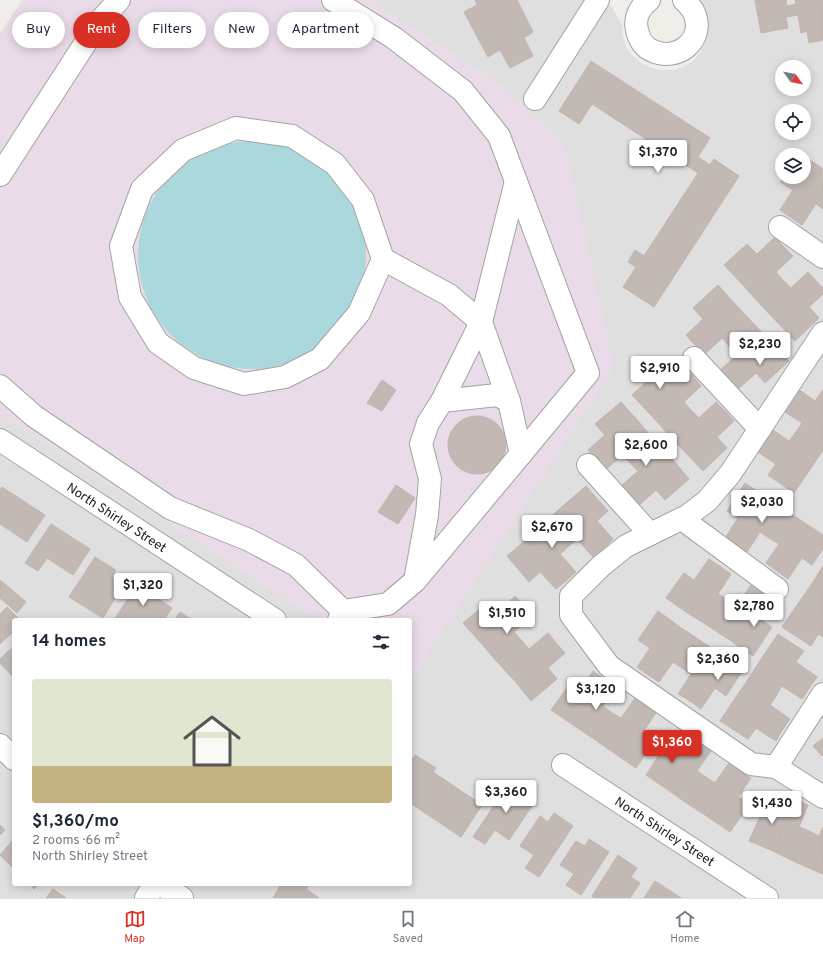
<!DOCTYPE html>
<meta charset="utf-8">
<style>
body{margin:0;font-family:Overpass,sans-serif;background:#f2f2f3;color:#1f2937;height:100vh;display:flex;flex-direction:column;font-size:15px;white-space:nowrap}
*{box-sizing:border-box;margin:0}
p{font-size:13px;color:#747a83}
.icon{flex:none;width:22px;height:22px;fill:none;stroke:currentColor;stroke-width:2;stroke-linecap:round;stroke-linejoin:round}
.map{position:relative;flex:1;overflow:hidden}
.details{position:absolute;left:12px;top:618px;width:400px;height:268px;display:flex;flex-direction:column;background:#fff;border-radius:4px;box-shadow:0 2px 10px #0003}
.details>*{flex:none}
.hud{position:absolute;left:12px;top:12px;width:400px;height:36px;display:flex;gap:8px}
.needle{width:26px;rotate:123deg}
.tools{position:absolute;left:775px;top:60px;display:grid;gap:8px}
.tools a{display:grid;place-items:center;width:36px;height:36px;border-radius:50%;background:#fff;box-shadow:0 2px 10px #0003;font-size:20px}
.price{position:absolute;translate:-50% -34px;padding:0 9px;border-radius:4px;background:#fff;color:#222;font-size:13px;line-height:26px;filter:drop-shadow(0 1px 2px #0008)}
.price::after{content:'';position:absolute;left:50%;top:24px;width:12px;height:9px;margin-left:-6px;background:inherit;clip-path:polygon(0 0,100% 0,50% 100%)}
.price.on{background:#d93025;color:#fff}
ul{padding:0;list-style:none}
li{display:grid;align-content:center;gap:8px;height:212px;padding:0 20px}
li span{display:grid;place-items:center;height:124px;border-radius:4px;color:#555}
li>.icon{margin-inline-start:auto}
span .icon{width:72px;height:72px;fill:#fffc;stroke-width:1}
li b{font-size:17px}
h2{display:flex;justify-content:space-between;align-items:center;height:48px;padding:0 20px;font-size:17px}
.tag{padding:0 14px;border-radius:18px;background:#fff;box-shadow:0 2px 10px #0003;font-size:14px;line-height:36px}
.tag.on{background:#d93025;color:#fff}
.tab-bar{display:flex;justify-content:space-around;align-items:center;height:56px;border-top:1px solid #e0e1e3;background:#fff;font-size:11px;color:#747a83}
.tab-bar a{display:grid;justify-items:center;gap:2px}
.tab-bar .on{color:#d93025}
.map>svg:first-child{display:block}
</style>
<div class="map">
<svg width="823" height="898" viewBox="0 0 823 898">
<rect width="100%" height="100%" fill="#f1eee9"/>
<!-- residential -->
<path fill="#e0dfdf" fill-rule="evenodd" d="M369 0H605L613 9 622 25 623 36 626 47 633 56 641 63 652 68 663 70H674L685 66 693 61 701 51 706 41 708 30 707 18 703 8 698 0H823V898H0V414L320 620H14V884H410V678L411 679 429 651 504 88ZM782 67H804V89H782ZM782 111H804V133H782ZM782 155H804V177H782Z"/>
<!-- industrial -->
<path fill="#eadbe9" d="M22 0H369L504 88 565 144 614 368 411 679 410 678V620H320L0 414V33Z"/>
<!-- water -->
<circle fill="#abd8dd" cx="252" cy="255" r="114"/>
<!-- building -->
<g fill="#c2b9b5" stroke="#c3b3ac">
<path d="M475 0H517L533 32 524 38 533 56 510 68 500 50 488 57 464 12 477 5Z"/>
<path d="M755 0H786L787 6 796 4 795 0H823V40L809 43 807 31 801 33 798 15 786 17 788 28 761 33Z"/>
<path d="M591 61 710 138 698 157 710 165 714 159 739 176 654 307 623 287 636 267 628 262 635 250 644 256 698 173 592 104 579 124 559 111Z"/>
<path d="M804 156 822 168 790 217 780 210 793 190 780 182 784 177H804Z"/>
<path d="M822 168 823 209 816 204 802 225 790 217Z"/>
<path d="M775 237 783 246 742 284 724 265 747 244 757 254Z"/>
<path d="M783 246 793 256 776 272 783 280 759 303 742 284Z"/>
<path d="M808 272 817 282 776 321 759 303 783 280 791 288Z"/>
<path d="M817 282 823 288V294L809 307 819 318 795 341 776 321Z"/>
<path d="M718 285 736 305 694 344 686 335 703 319 693 308Z"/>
<path d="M736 305 754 324 729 346 722 338 704 355 694 344Z"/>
<path d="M754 324 770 341 728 380 719 371 737 355 729 346Z"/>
<path d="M770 341 789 361 765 383 756 373 737 390 728 380Z"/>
<path d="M683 366 692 375 650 414 632 395 656 373 665 383Z"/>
<path d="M692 375 701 386 684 402 691 410 667 433 650 414Z"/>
<path d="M382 380 396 390 382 411 367 403Z"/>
<path d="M797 388 815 401 823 390V421L789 399Z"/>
<path d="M789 399 823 421V450L796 432 802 423 782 410Z"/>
<path d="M621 402 639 422 596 460 588 450 605 435 595 424Z"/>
<path d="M716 402 726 412 684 451 667 433 691 410 699 418Z"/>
<path d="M726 412 734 421 717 437 727 448 703 471 684 451Z"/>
<circle cx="477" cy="445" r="29"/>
<path d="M639 422 655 441 630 463 623 455 605 470 596 460Z"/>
<path d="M770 428 789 441 796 432 823 450 809 471 762 439Z"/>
<path d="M762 439 809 471 794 493 768 475 776 464 755 450Z"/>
<path d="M655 441 672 459 629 497 620 487 638 471 630 463Z"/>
<path d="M672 459 689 479 665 500 656 490 637 507 629 497Z"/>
<path d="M745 483 767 498 735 544 725 538 738 518 727 511Z"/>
<path d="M396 485 415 498 398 524 378 512Z"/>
<path d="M586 486 608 511 597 521 613 539 604 548 565 504Z"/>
<path d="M2 487 45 515 27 542 0 524V490Z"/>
<path d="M767 498 787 511 769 538 760 532 747 552 735 544Z"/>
<path d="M565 504 604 548 593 557 577 539 569 546 546 521Z"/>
<path d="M787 511 808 525 777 571 766 563 779 544 769 538Z"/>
<path d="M546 521 569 546 560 554 576 572 566 581 528 538Z"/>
<path d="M51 524 90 549 73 575 47 558 38 571 25 563Z"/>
<path d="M808 525 823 535V549L812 565 802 558 788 579 777 571Z"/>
<path d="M528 538 566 581 556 589 540 572 529 582 507 556Z"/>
<path d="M95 557 116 570 112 577 124 584 103 618 69 597Z"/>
<path d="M709 559 721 567 689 614 666 598 684 573 694 580Z"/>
<path d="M823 566V593L811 585Z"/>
<path d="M721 567 731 574 718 594 728 600 710 627 689 614Z"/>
<path d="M0 580 26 602 17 613 0 598Z"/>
<path d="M137 585 172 608 164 620H114Z"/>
<path d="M751 585 763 593 731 641 710 627 728 600 737 606Z"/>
<path d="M811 585 823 593V622L797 605Z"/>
<path d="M763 593 773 600 760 619 772 627 753 656 731 641Z"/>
<path d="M515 596 524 606 481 643 463 623 488 602 497 613Z"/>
<path d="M797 605 823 622V637L818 634 811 646 782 627Z"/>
<path d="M524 606 533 616 514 632 522 641 497 662 481 643Z"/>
<path d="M7 607 20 620H14V631L0 644V614Z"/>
<path d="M658 611 680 627 648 675 637 667 650 648 638 640Z"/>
<path d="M180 612 192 620H174Z"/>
<path d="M680 627 701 641 682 668 673 662 659 682 648 675Z"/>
<path d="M548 633 556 643 514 680 497 662 522 641 529 649Z"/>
<path d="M778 634 804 651 796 662 817 677 810 687 763 656Z"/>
<path d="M701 641 722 655 690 701 678 694 691 674 682 668Z"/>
<path d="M556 643 565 653 548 668 557 679 531 701 514 680Z"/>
<path d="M14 646V678L0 663V659Z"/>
<path d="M722 655 743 670 726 696 715 688 701 709 690 701Z"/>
<path d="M763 656 810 687 802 699 782 686 776 696 749 678Z"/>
<path d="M593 671 604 679 573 725 551 710 569 685 580 692Z"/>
<path d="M749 678 776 696 770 705 790 719 783 729 736 697Z"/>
<path d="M604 679 616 687 603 706 612 713 594 739 573 725Z"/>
<path d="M736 697 783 729 776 741 756 728 748 739 720 721Z"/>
<path d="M635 698 646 706 614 753 594 739 612 713 621 718Z"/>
<path d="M646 706 656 713 643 732 655 740 636 768 614 753Z"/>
<path d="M688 736 699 743 668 790 646 775 663 749 674 757Z"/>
<path d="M823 738V755L822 756 813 746Z"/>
<path d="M699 743 711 751 697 771 706 777 688 804 668 790Z"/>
<path d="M415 755 436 768 433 772 482 805 461 837 410 803V762Z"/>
<path d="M729 763 740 771 708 817 688 804 706 777 715 783Z"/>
<path d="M740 771 751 778 738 797 749 805 730 832 708 817Z"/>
<path d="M509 783 536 800 509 840 495 830 485 844 473 837Z"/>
<path d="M784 795 796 800 773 851 749 841 762 812 774 818Z"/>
<path d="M796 800 808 805 799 827 809 831 795 862 773 851Z"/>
<path d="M554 813 573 826 539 877 525 868 534 855 520 846 540 816 548 822Z"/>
<path d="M0 825 5 830 0 835Z"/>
<path d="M823 827V861L818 872 795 862 809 831 819 836Z"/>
<path d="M14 839V869L0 855Z"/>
<path d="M589 839 609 852 581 895 566 885 574 874 560 865 576 841 585 846Z"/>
<path d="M618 855 637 868 631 877 640 883 630 898H594L592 896Z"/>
<path d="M823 861V874L818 872Z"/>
<path d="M655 881 681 898H644Z"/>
<path d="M30 884H39L34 889Z"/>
<path d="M281 884H309L306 889 319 898H273Z"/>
<path d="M53 889 66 898H46Z"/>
</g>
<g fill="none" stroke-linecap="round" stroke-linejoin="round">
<defs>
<g id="minor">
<path d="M333 0 394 38 463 91 499 136 588 373 521 454"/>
<path d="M649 0C640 7 634 18 637 30 639 39 644 48 653 51 677 62 704 41 695 15 693 9 688 4 684 0"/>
<path d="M535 99 598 0"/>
<path d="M0 175 99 22 119 0"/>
<path d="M780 227 823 257"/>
<path d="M383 259 359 313 320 359 285 377 244 384 194 368 158 343 130 297 121 246 142 189 183 150 236 128 292 136 335 164 363 200 383 259 449 295 481 322 516 181"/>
<path d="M823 333 730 474 707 501 687 516 626 546 601 566 571 596V615L609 666 751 764 776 767 823 694"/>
<path d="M694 358 760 429"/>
<path d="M0 386 34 416 170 508 249 540 296 565 343 611"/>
<path d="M442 401 481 322 509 401"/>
<path d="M0 440 275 620"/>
<path d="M588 465 650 534"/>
<path d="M682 519 777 589"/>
<path d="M339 620 343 611 388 604 415 581 521 454 509 401 497 395 442 401 428 423 421 444 430 479 427 515 415 581"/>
<path d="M0 745 14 759"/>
<path d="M563 765 767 898"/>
<path d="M776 767 823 797"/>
<path d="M160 884 182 898"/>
<path d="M146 898 155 884"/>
</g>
</defs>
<!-- minor casing -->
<use href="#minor" stroke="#a3a3a3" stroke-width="24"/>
<!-- minor -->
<use href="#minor" stroke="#fff" stroke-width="22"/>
</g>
<g text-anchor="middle" stroke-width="3.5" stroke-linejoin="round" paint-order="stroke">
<!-- street labels -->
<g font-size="13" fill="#222" stroke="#fff">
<text transform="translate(117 517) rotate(33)" y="5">North Shirley Street</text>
<text transform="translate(665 831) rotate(33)" y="5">North Shirley Street</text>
</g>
</g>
</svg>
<div class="tools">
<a><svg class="needle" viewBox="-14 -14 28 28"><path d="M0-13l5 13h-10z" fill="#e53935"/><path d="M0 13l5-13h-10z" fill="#747a83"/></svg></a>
<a><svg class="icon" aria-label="locate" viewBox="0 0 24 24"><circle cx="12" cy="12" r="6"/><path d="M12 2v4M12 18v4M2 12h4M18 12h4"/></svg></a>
<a><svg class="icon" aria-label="layers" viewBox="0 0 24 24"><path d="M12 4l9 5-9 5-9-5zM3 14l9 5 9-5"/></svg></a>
</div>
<b class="price" style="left:658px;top:174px">$1,370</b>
<b class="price" style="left:760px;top:366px">$2,230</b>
<b class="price" style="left:660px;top:390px">$2,910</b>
<b class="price" style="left:646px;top:467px">$2,600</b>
<b class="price" style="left:762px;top:524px">$2,030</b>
<b class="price" style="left:552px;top:549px">$2,670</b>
<b class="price" style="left:143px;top:607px">$1,320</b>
<b class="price" style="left:754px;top:628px">$2,780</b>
<b class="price" style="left:507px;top:635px">$1,510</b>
<b class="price" style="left:718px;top:681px">$2,360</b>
<b class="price" style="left:596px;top:711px">$3,120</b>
<b class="price on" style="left:672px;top:764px">$1,360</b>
<b class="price" style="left:506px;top:814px">$3,360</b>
<b class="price" style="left:772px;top:825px">$1,430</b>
<div class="hud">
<a class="tag">Buy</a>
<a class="tag on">Rent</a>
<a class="tag">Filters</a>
<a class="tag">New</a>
<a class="tag">Apartment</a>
</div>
<section class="details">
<h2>14 homes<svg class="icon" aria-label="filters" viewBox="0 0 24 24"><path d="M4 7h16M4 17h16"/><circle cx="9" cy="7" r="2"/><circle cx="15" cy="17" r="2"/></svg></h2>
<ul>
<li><span style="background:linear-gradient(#dfe7d0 70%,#c2b280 0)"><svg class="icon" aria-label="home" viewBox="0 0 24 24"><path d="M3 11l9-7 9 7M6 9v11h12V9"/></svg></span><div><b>$1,360/mo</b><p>2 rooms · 66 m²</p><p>North Shirley Street</p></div></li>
</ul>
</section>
</div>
<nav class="tab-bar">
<a class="on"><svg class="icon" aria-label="map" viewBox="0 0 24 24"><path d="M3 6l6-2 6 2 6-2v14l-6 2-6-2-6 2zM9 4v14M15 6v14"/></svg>Map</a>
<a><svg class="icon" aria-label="saved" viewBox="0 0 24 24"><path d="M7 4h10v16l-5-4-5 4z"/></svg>Saved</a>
<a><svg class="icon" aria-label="home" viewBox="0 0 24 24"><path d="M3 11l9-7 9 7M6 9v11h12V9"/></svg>Home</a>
</nav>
